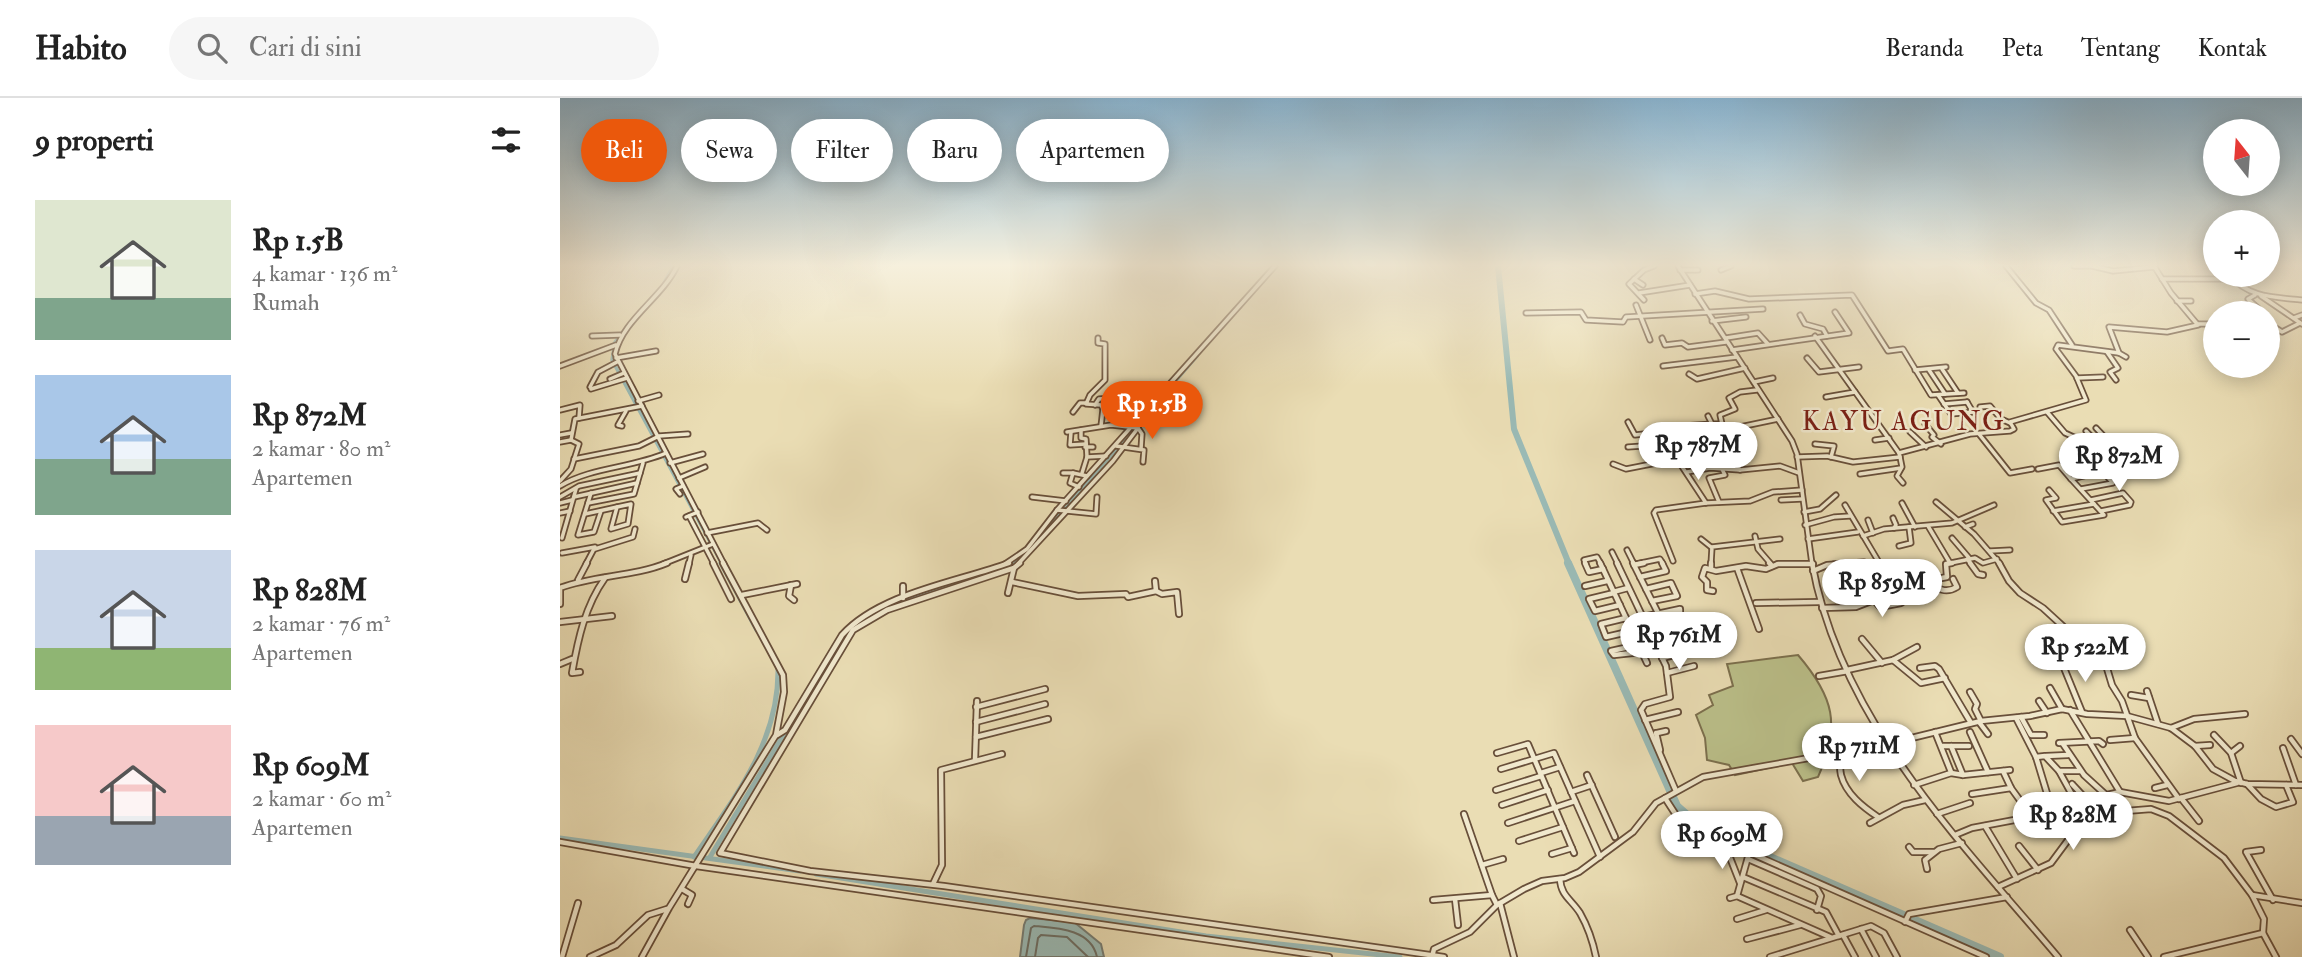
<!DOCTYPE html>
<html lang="id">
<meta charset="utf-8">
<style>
body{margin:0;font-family:"IM FELL Double Pica",serif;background:#f6f6f6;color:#222;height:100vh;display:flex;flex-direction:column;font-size:26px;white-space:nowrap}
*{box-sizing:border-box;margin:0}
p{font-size:23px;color:#767676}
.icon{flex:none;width:38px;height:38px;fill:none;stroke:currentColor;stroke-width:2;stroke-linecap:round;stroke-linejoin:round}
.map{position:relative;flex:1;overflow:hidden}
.drawer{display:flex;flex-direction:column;background:#fff;width:560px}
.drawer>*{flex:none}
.top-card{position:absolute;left:21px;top:21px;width:665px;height:63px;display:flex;gap:14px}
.needle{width:46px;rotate:343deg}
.tools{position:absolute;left:1643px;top:21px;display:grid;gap:14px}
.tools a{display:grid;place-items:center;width:77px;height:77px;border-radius:50%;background:#fff;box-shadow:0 4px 18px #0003;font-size:35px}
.price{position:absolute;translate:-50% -60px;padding:0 16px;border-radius:24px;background:#fff;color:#222;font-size:23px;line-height:46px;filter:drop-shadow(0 2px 4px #0008)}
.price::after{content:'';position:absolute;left:50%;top:42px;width:21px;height:16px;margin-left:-10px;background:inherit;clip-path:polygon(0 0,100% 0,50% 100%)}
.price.selected{background:#ea580c;color:#fff}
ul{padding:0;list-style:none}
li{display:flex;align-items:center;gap:21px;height:175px;padding:0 35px}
li span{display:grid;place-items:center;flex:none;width:196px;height:140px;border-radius:0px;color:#555}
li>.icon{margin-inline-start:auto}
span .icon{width:84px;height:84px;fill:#fffc;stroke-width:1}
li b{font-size:30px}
h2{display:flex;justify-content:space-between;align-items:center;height:84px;padding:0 35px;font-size:30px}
.tag{padding:0 24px;border-radius:32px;background:#fff;box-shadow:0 4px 18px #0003;font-size:24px;line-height:63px}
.tag.selected{background:#ea580c;color:#fff}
header{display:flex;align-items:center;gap:42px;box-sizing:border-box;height:98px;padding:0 35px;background:#fff;border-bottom:2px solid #e0e0e0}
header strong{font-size:33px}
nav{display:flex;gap:38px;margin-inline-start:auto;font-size:24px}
.search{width:490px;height:63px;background:#f6f6f6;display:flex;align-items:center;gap:18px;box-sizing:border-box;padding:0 24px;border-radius:38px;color:#767676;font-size:26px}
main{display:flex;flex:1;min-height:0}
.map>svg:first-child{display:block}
</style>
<header>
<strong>Habito</strong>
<div class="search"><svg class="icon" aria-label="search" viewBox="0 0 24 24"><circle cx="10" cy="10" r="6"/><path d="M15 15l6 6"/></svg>Cari di sini</div>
<nav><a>Beranda</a><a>Peta</a><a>Tentang</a><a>Kontak</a></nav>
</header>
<main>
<section class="drawer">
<h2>9 properti<svg class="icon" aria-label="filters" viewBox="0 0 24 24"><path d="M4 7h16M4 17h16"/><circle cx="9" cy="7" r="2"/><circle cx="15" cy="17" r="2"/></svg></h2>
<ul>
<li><span style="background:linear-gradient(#dfe7d0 70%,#7fa58c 0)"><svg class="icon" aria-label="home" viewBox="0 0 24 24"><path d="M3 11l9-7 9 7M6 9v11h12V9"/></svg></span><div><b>Rp 1.5B</b><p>4 kamar · 136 m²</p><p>Rumah</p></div></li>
<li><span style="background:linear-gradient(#a9c7e8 60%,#7fa58c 0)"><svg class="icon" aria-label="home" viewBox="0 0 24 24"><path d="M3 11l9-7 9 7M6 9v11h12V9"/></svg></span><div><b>Rp 872M</b><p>2 kamar · 80 m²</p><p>Apartemen</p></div></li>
<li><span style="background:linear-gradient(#c9d6e8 70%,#8fb573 0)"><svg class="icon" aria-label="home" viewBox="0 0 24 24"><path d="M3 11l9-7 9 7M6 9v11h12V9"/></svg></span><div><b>Rp 828M</b><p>2 kamar · 76 m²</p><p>Apartemen</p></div></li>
<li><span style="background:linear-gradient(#f6c9c9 65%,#9aa5b1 0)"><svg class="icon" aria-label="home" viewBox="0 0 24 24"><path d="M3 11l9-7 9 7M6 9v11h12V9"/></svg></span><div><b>Rp 609M</b><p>2 kamar · 60 m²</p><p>Apartemen</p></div></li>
</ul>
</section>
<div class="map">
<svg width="1742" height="859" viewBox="0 0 1742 859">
<rect width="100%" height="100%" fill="#eaddb4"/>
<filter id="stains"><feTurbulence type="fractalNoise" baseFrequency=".00286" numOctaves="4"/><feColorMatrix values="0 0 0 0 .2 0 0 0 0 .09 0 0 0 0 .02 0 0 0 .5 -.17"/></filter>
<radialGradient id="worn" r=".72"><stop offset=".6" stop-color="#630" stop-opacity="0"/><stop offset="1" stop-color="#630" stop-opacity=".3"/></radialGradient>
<!-- green -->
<path fill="#bbc08a" stroke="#7c704e" stroke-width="2" d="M1238 557C1274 599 1281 627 1258 679L1243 683 1232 665 1175 677 1169 667 1147 662 1145 640 1136 617 1153 607 1149 597 1173 588 1167 566Z"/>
<!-- water -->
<path fill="#9abab5" stroke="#757c73" stroke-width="2" d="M470 820 514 824 541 846 544 859H460L464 827 466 822Z"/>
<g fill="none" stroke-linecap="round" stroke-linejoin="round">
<!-- shore -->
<g stroke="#6c6d63" stroke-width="2">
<path d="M466 859 471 830 474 828C497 830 531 831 537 859"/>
<path d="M475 859 478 840 481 837 507 839 528 859"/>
</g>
<!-- canal-far1 -->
<g stroke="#9abab5" stroke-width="3.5">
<path d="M104 185 113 168"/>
<path d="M67 229 55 244 52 262 162 466"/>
<path d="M472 449 637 258"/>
<path d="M450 466 466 456"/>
</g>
<!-- canal -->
<g stroke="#9abab5" stroke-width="5">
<path d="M161 465 197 532"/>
<path d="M343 501 445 470 453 465"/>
<path d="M0 740 240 773"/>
<path d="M134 759C174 700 219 645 218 571"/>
<path d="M150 759 227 631"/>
<path d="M256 776 646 838 840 859"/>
</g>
<!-- river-far1 -->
<path stroke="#9abab5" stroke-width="6" d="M938 168 954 331 1009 466"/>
<!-- river -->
<path stroke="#9abab5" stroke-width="8" d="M1008 465 1117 708 1141 729 1440 859"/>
<defs>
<g id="minor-far1">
<path d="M117 168C102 200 63 221 55 256L164 466"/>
<path d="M1446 168 1476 205 1489 212 1512 247"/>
<path d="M1514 168H1532L1553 173 1594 169"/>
<path d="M1120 172H1138"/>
<path d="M1161 172 1171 168"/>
<path d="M1669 177C1689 200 1714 199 1742 202"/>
<path d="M1074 181 1083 187"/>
<path d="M1602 181H1670"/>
<path d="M1671 181 1687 180"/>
<path d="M1079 195 1130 187"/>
<path d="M1135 196 1155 193 1189 201 1292 197 1328 253 1343 251 1371 297 1404 295"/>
<path d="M1701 198 1742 226"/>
<path d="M1084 202 1069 186 1084 172 1094 168"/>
<path d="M1617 203H1631"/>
<path d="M1076 207 1090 242"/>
<path d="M966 215 1021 214 1026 222 1063 224 1066 219 1203 211"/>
<path d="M1690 215 1698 210 1688 201 1695 197"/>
<path d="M1240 217 1245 226 1263 231 1267 238"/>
<path d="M1734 220 1742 217"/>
<path d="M1152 223 1186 219"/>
<path d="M1708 225 1722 234 1740 225"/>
<path d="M1637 226H1656"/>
<path d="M32 238 60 237"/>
<path d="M1255 238 1339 355"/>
<path d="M538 240V245L545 246V282L530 297 526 306 541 307 543 311"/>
<path d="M1102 240 1105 247 1122 245 1128 249 1166 244"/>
<path d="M1166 240 1198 235 1208 246"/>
<path d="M1172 252 1289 235 1275 214"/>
<path d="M1547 254 1558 270 1550 274 1556 282"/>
<path d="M1559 255 1549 229 1607 234 1638 227 1611 195 1594 168"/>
<path d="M56 260 96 253"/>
<path d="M1247 260 1259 274 1299 269"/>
<path d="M0 268 56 247"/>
<path d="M1103 268 1177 259"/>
<path d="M1382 271 1398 295"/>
<path d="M1355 272 1386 269"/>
<path d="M1369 272 1385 296"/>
<path d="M1129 276 1137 281 1185 270"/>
<path d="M1517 280 1543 279"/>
<path d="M50 281 64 275"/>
<path d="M1194 284 1213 280"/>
<path d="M30 289 38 274 57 264"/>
<path d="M31 291 67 280"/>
<path d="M1378 297 1391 316 1413 314 1407 304"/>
<path d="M1266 299 1295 294"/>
<path d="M78 303 99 297"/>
<path d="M1384 306 1407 304"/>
<path d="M535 307 539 301 579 298V303L573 306 574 309H589"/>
<path d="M1420 309 1430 308 1441 321 1450 325"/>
<path d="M0 312 20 307 19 320"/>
<path d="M513 314 520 305H527"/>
<path d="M1148 318 1152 326H1162L1160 317 1175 311 1169 300 1180 294 1197 292"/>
<path d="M1068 324 1075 337 1092 335 1104 354 1140 352 1164 346"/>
<path d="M1365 326 1374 337 1372 339 1381 346"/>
<path d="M62 328 58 327 66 313"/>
<path d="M541 328 543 311H549"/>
<path d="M578 330 582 336 581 351"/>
<path d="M1094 330 1152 326 1180 372 1220 368 1239 375"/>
<path d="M1536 330 1573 369"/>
<path d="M521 332V340L526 341 527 359"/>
<path d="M1526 333 1562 371 1573 369"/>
<path d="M511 334 510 347 526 346"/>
<path d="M1156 334 1218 321"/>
<path d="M1350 334 1366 349"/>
<path d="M1419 336 1450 375 1472 371"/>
<path d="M0 337 11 335"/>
<path d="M1315 342 1329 340"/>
<path d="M0 344 11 342"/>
<path d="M1255 346 1274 348 1271 359"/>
<path d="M556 348 584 352 583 364"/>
<path d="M525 349H533"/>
<path d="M1068 349 1098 347"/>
<path d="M1237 359 1267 358 1293 364 1340 359 1339 355 1410 336 1450 333 1454 331 1450 324 1526 302 1516 278 1496 251 1498 247 1559 255 1566 259"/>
<path d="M1340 359 1342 369 1337 378 1343 385"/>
<path d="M1536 359 1566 353"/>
<path d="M14 361 79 348 99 338 128 336"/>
<path d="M1569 364 1579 362"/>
<path d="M110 365 143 356"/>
<path d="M1053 366 1066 371 1117 361 1146 405"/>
<path d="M1478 371 1499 367 1511 381 1547 372 1518 341 1505 335 1487 314"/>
<path d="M1127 374 1150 370 1180 372"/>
<path d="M503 375H513"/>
<path d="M522 375 527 359 546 358"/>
<path d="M1300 376 1341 370"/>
<path d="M119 380 145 369"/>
<path d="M0 383 11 371 19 346 11 342 15 321 82 308"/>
<path d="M0 388C31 369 72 370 106 355"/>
<path d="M519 389 510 385 513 375 527 378"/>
<path d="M1521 391 1553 385 1543 374"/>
<path d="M1489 392 1496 400 1486 402 1502 424 1544 417 1511 381"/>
<path d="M31 395 18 437 34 434 41 413"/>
<path d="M120 396 116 391 123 388"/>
<path d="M0 399 19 388 80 375"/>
<path d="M14 399 77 385"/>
<path d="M472 399 506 403"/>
<path d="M1221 402 1242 401"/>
<path d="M1531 402 1563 395 1571 404 1570 407 1541 413"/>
<path d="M1159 404 1149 380 1165 377 1162 371"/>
<path d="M1376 404 1414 436 1440 466"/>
<path d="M0 405 12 402"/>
<path d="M28 405 74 396 83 365"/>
<path d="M1342 405 1355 429"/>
<path d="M71 406 68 426 51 431 57 409Z"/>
<path d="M1285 407 1320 466"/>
<path d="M497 412 536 416 537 399"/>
<path d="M1493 413 1534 406"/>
<path d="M1244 414 1260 411 1276 397"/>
<path d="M0 415 10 413"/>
<path d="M25 416 57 409"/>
<path d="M129 418 154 466"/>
<path d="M126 419 138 414"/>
<path d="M1333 420 1336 427 1334 430"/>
<path d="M1308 422 1313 435"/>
<path d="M1245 427 1274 419 1290 418"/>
<path d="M1368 428 1390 465"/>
<path d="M1405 429 1413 426"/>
<path d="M147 435 198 425 207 432"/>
<path d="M1195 438 1198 451 1211 466"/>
<path d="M1303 438 1324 431 1392 425 1434 407"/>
<path d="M2 440 16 391"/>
<path d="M1392 440 1410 461"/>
<path d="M1141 441 1151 449"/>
<path d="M1248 441 1298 434"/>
<path d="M1339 448 1351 445 1349 429"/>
<path d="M35 451 73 439 75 431"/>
<path d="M1067 452 1074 466"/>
<path d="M1430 453 1450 452"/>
<path d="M1052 454 1058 466"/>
<path d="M2 455 35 449 26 466"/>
<path d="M1407 461 1411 466"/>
<path d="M1113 463 1094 415 1096 412 1146 405 1190 403 1213 394 1242 392"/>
<path d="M103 466 153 446"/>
<path d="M129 466 131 457"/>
<path d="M445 466 467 451 497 412 715 168"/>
<path d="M458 466 553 363 578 330 551 327 507 334"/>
<path d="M1026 466 1024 462 1037 459 1041 466"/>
<path d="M1076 466 1100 461 1103 466"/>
<path d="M1151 466 1152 449 1220 441"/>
<path d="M1217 466H1253"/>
<path d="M1274 466 1304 464"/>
<path d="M1386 466 1415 460 1423 465 1437 461"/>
</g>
<g id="minor">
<path d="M153 465 171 501"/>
<path d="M460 465 454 470 327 512 293 532 160 755 250 773 384 788 884 859"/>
<path d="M1025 465 1029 474 1043 471"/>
<path d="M1040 465 1043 471"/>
<path d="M1057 465 1106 568 1110 599 1085 606 1081 612 1116 693"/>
<path d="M1073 465 1098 515"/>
<path d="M1209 465 1212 468"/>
<path d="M1320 465 1322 477 1331 491"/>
<path d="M1410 465 1418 476 1423 477"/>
<path d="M1439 465 1449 483 1460 495 1483 510 1507 532 1514 562 1502 565 1522 614"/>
<path d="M1074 467 1084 465"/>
<path d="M1177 470 1199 531"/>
<path d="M1043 471 1087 565"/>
<path d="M1151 471V465"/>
<path d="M1342 471 1351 487"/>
<path d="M1253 473 1267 467 1295 465"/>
<path d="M1080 479 1106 473 1102 465"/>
<path d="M125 481 129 465"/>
<path d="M18 482 27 465"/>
<path d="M595 483 596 493"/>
<path d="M452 484 518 498 566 496 568 499 596 493 602 496 617 494 619 516"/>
<path d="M1368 484C1378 491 1386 496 1397 489L1393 481"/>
<path d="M231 487 229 498 234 502"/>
<path d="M343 488V500"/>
<path d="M1025 488 1047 483"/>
<path d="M0 490C34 477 73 479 107 465"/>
<path d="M1086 491 1111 485 1117 498 1092 503"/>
<path d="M0 492V506"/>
<path d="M1153 493 1147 492V484L1142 479 1145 470 1156 473 1186 468 1206 471 1218 466H1253"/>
<path d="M1053 494 1068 490"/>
<path d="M448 495 454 470"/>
<path d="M1054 495 1029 501 1035 513 1060 507"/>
<path d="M182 497 237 486"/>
<path d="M1314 502 1320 509 1341 505"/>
<path d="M1196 505 1259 504"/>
<path d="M1262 510 1296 509 1314 502 1310 494 1387 479 1386 466 1392 465"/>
<path d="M1066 520 1041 526 1046 539 1072 533"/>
<path d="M0 524 52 518"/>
<path d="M1073 536 1120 526V511L1083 519"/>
<path d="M1302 541 1322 565"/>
<path d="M1095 546 1124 540 1131 553 1102 560"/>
<path d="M1078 547 1051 553 1054 557 1082 554"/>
<path d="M1543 557 1552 587 1562 603 1575 640 1619 701"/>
<path d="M1333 562 1361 585 1385 580"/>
<path d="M0 566 12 561"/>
<path d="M1360 570 1375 568 1379 571 1411 625"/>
<path d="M1287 572 1333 562 1357 549"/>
<path d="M20 574 12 575C18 541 25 508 45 480"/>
<path d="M1107 575 1134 568"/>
<path d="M1259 578 1288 573"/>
<path d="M1490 590 1502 611"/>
<path d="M1587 593 1598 626"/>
<path d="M1410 594 1417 606 1415 611 1421 623"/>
<path d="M1571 597 1589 600"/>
<path d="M1479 603 1487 615"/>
<path d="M416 609 485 591"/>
<path d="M1510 612 1560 694"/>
<path d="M1461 619 1471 637H1484"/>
<path d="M1456 620 1476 659 1489 702 1505 707"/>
<path d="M1085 622 1118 614"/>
<path d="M416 624 485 606"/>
<path d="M1419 624 1428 636"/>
<path d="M1611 630 1634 621 1685 616"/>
<path d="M1375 634 1391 674"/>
<path d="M1410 634 1428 674"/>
<path d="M1096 635 1100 652"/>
<path d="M1097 635 1106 633"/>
<path d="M217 637 225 632 282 537C320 495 397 484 449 465"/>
<path d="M1654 637 1671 655 1681 685"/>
<path d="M416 639 488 621"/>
<path d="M1731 641 1742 656"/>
<path d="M1550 642 1575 640"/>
<path d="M1499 645 1539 643 1543 646"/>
<path d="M1503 646 1524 677 1546 697"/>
<path d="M1382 648H1409"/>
<path d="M1391 648 1403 677"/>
<path d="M1635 648 1650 647"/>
<path d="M1723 650 1736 687"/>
<path d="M1280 654C1281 662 1279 669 1281 677 1286 696 1303 709 1318 719"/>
<path d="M937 655 968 646 1014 755"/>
<path d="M1671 655 1680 648"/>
<path d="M1486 658 1508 657"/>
<path d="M1476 659 1485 658 1499 673H1520"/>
<path d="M415 662 417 603"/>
<path d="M941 671 994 655 1040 759"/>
<path d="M1443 673 1451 690 1472 719"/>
<path d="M1499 673 1516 704"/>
<path d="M981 675 1000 669"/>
<path d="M1027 677 1055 739"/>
<path d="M1512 686 1526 701"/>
<path d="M1687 686 1701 701 1716 709 1733 704 1726 687"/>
<path d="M1354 687 1391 675 1403 677 1450 672"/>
<path d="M1595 690 1607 687"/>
<path d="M936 692 981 678"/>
<path d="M1011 694 1032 687"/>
<path d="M1412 696 1451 690"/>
<path d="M1105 700 1116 717 1127 727 1426 859"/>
<path d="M1621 700 1639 723"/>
<path d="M942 707 988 692"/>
<path d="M904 716 932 797"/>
<path d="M1377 716 1410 705"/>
<path d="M948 725 1015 703"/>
<path d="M1310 725 1343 707 1365 702"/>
<path d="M1425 728 1457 781"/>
<path d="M1395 737 1412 730 1465 720 1507 706 1560 694 1609 703 1677 685"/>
<path d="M959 743 1003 729"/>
<path d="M0 744 136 768 769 859"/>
<path d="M1459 748 1478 772"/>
<path d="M1349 749 1353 754H1374"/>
<path d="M1167 752 1180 785"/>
<path d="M1701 752 1686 754 1713 802"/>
<path d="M992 756 1012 750"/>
<path d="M1188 761 1257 791 1261 798 1257 812"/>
<path d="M922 767 943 761"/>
<path d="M1367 771 1365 762 1379 751 1402 745"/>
<path d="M1183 779 1266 814 1279 838"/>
<path d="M1000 781C1001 798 1011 801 1020 815 1028 829 1033 844 1036 859"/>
<path d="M373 786 382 767 381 672 442 656"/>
<path d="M1438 789 1491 765 1514 734 1553 714 1591 711 1609 718 1664 760 1692 797"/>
<path d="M122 791 132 797 128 806"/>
<path d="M1177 798 1188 759"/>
<path d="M1170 800 1177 798 1270 839"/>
<path d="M895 801 898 827"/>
<path d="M873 802 932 797 937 807"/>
<path d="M940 805 954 859"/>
<path d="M1177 821 1206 812"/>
<path d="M1345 824 1349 816 1447 799"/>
<path d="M1301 831 1316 859"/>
<path d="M1570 832 1588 859"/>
<path d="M1703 835 1716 859"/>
<path d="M1283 837 1295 859"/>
<path d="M1187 841 1240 827"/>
<path d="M2 859 18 805"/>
<path d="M30 859 56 847 88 817 107 811"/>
<path d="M82 859 109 810 216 637 224 594 223 577 163 465"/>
<path d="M872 859 874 851 910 834 937 807 964 791 982 783 1005 780 1019 774 1073 734 1096 705 1143 679 1327 646 1421 623 1470 618 1502 611 1527 616 1567 618 1611 630 1635 648 1653 671 1675 683 1687 686 1742 687"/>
<path d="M1210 859 1311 828 1324 835 1337 859"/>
<path d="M1604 859 1703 835 1704 821 1692 797 1742 805"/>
</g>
<path id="tertiary-far1" d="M1118 168 1232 343 1237 356 1252 466"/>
<path id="tertiary" d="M1252 465C1280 622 1398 741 1498 859"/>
</defs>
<!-- minor-far1 casing -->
<use href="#minor-far1" stroke="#684f3a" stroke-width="7"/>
<!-- minor casing -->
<use href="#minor" stroke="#684f3a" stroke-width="8"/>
<!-- tertiary-far1 casing -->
<use href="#tertiary-far1" stroke="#684f3a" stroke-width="7"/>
<!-- tertiary casing -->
<use href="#tertiary" stroke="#684f3a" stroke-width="8"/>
<!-- minor-far1 -->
<use href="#minor-far1" stroke="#f1e9ce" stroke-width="3.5"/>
<!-- minor -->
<use href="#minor" stroke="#f1e9ce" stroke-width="4.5"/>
<!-- tertiary-far1 -->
<use href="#tertiary-far1" stroke="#f1e9ce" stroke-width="3.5"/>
<!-- tertiary -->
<use href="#tertiary" stroke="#f1e9ce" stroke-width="4.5"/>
</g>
<!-- sky -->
<linearGradient id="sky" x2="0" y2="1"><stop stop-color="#89b6d4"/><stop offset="0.58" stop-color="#f6f0dd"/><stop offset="1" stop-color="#f6f0dd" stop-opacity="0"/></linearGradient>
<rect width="1742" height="288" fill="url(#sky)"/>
<g text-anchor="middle" stroke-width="5" stroke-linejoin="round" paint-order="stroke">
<!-- quarter labels -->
<g font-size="26" letter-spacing="2" fill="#7a1f14" stroke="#f1e9ce">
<text x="1344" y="332">KAYU AGUNG</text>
</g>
</g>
<rect width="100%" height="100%" filter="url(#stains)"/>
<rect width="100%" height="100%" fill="url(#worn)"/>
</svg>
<div class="tools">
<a><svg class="needle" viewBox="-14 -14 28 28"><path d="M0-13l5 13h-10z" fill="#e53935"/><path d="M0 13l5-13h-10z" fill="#767676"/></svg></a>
<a>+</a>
<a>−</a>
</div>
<b class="price selected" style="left:592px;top:343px">Rp 1.5B</b>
<b class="price" style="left:1138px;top:384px">Rp 787M</b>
<b class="price" style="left:1559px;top:395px">Rp 872M</b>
<b class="price" style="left:1322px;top:521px">Rp 859M</b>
<b class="price" style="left:1119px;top:574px">Rp 761M</b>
<b class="price" style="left:1525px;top:586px">Rp 522M</b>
<b class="price" style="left:1299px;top:685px">Rp 711M</b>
<b class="price" style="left:1513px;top:754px">Rp 828M</b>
<b class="price" style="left:1162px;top:773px">Rp 609M</b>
<div class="top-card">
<a class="tag selected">Beli</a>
<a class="tag">Sewa</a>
<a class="tag">Filter</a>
<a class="tag">Baru</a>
<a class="tag">Apartemen</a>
</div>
</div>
</main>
